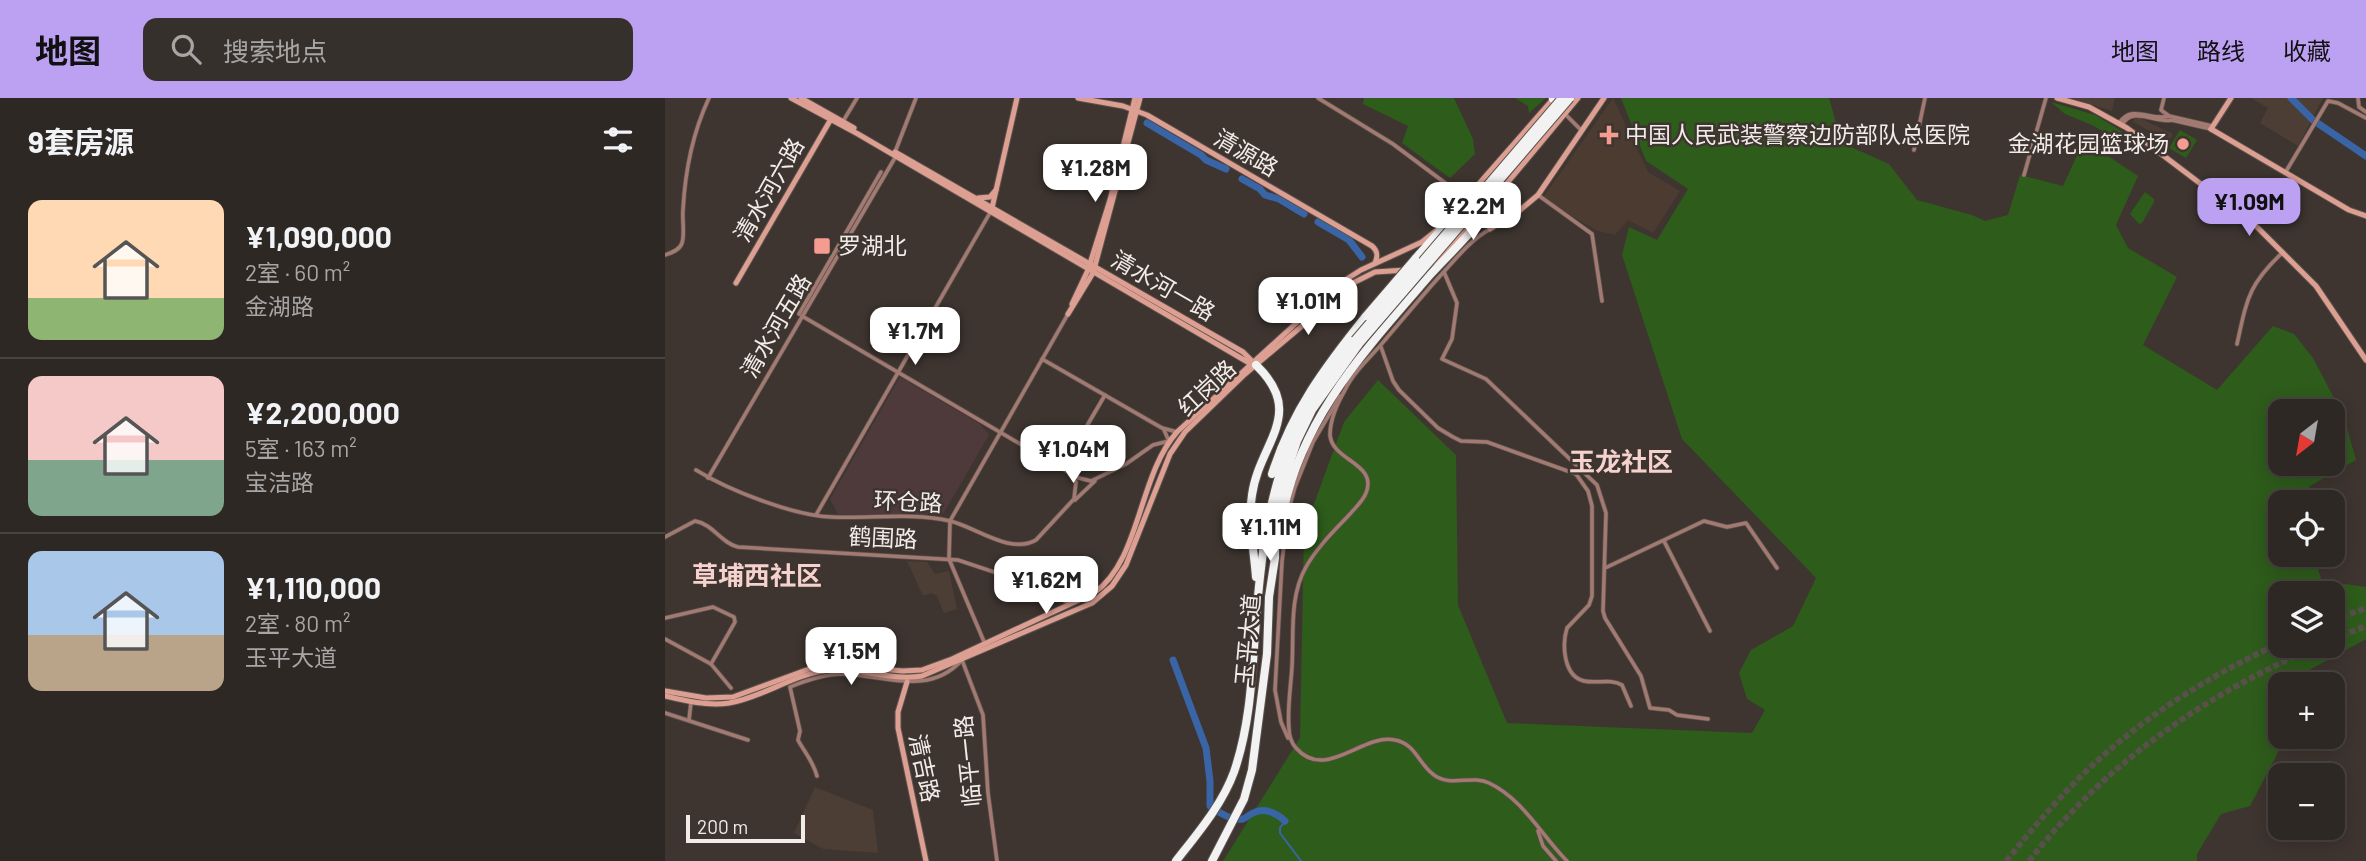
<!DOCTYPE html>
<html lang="zh">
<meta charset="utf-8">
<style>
body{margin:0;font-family:Barlow,"Noto Sans SC",sans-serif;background:#36302c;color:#f1f3f6;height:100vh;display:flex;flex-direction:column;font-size:26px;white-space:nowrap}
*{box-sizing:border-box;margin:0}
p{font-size:23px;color:#a7a6a6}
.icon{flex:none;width:38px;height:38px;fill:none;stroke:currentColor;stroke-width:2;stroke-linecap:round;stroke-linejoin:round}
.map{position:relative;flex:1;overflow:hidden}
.sheet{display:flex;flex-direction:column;background:#2e2824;width:665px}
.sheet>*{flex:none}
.needle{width:46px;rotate:211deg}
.controls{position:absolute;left:1603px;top:301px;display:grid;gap:14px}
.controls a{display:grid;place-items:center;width:77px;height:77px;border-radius:14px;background:#2e2824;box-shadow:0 4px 18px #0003,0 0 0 2px #494441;font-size:35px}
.scale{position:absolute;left:21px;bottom:18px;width:119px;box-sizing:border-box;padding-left:7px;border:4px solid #f2ece8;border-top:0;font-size:19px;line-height:24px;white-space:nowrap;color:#f2ece8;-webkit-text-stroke:5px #3e3530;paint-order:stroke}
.price{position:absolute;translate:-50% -60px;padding:0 16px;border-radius:14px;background:#fff;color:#222;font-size:23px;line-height:46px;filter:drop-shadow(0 2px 4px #0008)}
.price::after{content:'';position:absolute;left:50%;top:42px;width:21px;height:16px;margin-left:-10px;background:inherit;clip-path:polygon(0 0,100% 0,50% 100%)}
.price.active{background:#bca0f2;color:#111}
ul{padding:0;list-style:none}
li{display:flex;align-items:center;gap:21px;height:175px;padding:0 28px}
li+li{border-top:2px solid #494441}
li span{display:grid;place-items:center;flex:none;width:196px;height:140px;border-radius:14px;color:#555}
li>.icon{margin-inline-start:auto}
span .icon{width:84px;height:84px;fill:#fffc;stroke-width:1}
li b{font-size:30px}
h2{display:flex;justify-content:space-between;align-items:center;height:84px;padding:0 28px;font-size:30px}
header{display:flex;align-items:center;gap:42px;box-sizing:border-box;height:98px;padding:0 35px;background:#bca0f2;color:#111}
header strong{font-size:33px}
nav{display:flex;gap:38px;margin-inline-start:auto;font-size:24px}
.search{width:490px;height:63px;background:#36302c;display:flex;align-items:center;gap:18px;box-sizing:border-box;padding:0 24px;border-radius:14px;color:#a7a6a6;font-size:26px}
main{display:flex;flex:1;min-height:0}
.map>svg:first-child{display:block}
</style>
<header>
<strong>地图</strong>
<div class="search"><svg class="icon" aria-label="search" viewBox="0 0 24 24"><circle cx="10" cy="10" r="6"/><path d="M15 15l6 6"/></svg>搜索地点</div>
<nav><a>地图</a><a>路线</a><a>收藏</a></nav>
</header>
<main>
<section class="sheet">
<h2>9套房源<svg class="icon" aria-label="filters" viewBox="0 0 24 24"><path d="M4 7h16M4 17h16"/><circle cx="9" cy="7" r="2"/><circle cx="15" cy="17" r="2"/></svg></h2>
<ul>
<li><span style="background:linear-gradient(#ffd9b3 70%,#8fb573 0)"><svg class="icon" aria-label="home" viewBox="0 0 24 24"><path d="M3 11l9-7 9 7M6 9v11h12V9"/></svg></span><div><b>¥1,090,000</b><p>2室 · 60 m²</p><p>金湖路</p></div></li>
<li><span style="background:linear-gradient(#f6c9c9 60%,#7fa58c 0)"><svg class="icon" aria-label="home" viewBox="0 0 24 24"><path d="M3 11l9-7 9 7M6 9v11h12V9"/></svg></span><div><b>¥2,200,000</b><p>5室 · 163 m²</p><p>宝洁路</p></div></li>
<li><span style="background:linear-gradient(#a9c7e8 60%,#b9a48a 0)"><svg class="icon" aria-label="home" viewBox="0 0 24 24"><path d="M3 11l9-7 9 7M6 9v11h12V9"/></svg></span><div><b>¥1,110,000</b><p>2室 · 80 m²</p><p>玉平大道</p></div></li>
</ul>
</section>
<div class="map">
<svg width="1701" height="763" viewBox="0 0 1701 763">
<rect width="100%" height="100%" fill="#3e3530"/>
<!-- built -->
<g fill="#4c3d35">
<path d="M1406 0H1450L1447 13Z"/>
<path d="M1586 0H1658L1633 48 1595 25 1603 10Z"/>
<path d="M1471 18 1508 36 1502 46 1501 42 1468 24Z"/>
<path d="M242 463 262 464 270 476 284 473 292 511 279 515 272 498 267 495 258 498Z"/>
<path d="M150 689 208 712 213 755 158 751 129 735Z"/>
</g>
<!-- industrial -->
<path fill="#4e393b" d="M235 279 315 326 324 337 278 416H173L165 401Z"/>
<!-- medical -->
<path fill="#4c3b30" d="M948 0 983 74 1015 93 988 135 963 122 950 137 933 133 877 101Z"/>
<!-- green -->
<g fill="#2e5c1b" fill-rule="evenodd">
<path d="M699 0H789L808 41 810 56 785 80 737 45 743 28 698 6Z"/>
<path d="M850 0H881L864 15 863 8Z"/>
<path d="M956 0H1164L1171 25 1166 40 1224 66 1252 102 1307 117 1320 123 1343 117 1355 77 1398 88 1419 42 1473 78 1451 127 1463 150 1512 179 1478 247 1552 292 1608 228 1629 236 1648 260 1679 319 1691 362 1645 388 1635 404H1615V457H1648L1657 483 1701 489V541L1626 582 1624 586H1615V609L1608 627 1615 631V639H1621L1585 708 1556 716 1532 756V763H558L635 640 639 433 679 324 713 282 791 357 793 507 842 625 1087 635 1100 612 1082 601 1074 575 1086 552 1128 528 1151 480 1017 341 957 157 964 129 992 142 1023 91 981 63ZM1615 313H1668V366H1615ZM1615 495H1668V548H1615Z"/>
<path d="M1386 4 1430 17 1458 34 1453 42 1427 27 1400 16Z"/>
<path d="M1515 32 1532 42 1521 60 1504 50Z"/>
<path d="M1480 94 1489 101V104L1477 125 1474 126 1465 116Z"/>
</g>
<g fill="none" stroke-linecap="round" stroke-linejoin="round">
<!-- stream -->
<path stroke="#3964a5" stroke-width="2" d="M620 723 615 730V735L636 763"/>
<!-- river -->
<g stroke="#3964a5" stroke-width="7">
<path d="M1626 0 1648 22 1701 58"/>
<path d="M482 25 536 57 541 62 561 71"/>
<path d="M577 81 595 91 600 97 614 101 639 116"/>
<path d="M653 124 684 142 697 159"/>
<path d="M508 562 541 650 545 683V708C553 714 567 723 578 721 581 720 585 716 588 715 599 709 612 715 620 723"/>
</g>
<!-- primary-tunnel -->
<g stroke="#59504c" stroke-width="6" stroke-dasharray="6 3" stroke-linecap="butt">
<path d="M1668 522 1701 510"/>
<path d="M1668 541 1701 528"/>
<path d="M1341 763C1370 728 1398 694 1431 664 1484 615 1550 575 1615 545"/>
<path d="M1364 763C1442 664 1537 599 1652 548"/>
</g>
<defs>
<g id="street">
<path d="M653 0 728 46 807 105"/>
<path d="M1499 0 1496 12 1504 18"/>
<path d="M1693 0 1694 9 1701 14"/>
<path d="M900 16 917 33"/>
<path d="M177 25 192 0"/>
<path d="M1454 25C1468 5 1486 24 1504 18L1547 28"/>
<path d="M1457 27C1468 7 1490 26 1507 22L1546 31"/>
<path d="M1249 52 1260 0"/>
<path d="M1620 75 1663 3 1673 5 1701 20"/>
<path d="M1359 77 1381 0"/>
<path d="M873 97 927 136 937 203"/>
<path d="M825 131C804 143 791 161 775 178 756 199 738 221 720 242 707 258 689 273 680 292 673 304 665 322 665 337 667 363 713 365 701 395 698 403 690 410 685 416 670 432 652 449 641 469 624 499 629 535 627 568 626 588 622 610 624 631 624 638 627 646 631 650 661 684 697 635 730 642 752 646 754 669 772 679 788 688 808 677 824 685 858 701 877 738 902 763"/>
<path d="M0 157C6 155 15 152 17 145 20 136 17 122 18 112 20 74 28 34 44 0"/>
<path d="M779 174 792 205 787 241 777 261 821 281 932 387 941 415 938 513 940 520 976 578 985 610 1004 612 1012 617 1043 621"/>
<path d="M134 216 216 74"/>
<path d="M1572 246C1582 201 1583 187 1618 154"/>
<path d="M716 249 728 283 734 292 773 330 788 339 796 343 822 344 911 376 923 393 927 408V498L924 507 902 530C897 546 898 578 919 583 932 586 945 580 957 587L966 608"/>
<path d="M377 261 497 330 512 334"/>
<path d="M406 355 440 297"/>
<path d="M31 372C63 392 129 418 167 419 205 421 247 414 285 423 311 429 345 457 371 442L409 401 411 384 403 374 137 218"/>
<path d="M410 379 426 383 461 366 488 347 504 343 499 332"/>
<path d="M43 380 231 58 230 54 251 0"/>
<path d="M410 402 430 383"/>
<path d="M151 417 326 113"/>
<path d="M0 439 30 423C48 426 56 445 73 449L293 462 377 490 405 506"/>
<path d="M999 443 1045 533"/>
<path d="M940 470 1039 423 1062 429 1081 425 1112 470"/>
<path d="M0 520 48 509 69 519 70 524 46 566"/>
<path d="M0 541 46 566 66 590"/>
<path d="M320 546 284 461 285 423 403 216"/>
<path d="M0 615 83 642"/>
<path d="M24 622 26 604"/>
<path d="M623 640 616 624 610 592 617 463 623 414 630 389 648 344 675 298"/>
<path d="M152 678C148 663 140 655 133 642L135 633 125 589C142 582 159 576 178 576 220 577 263 599 297 562L318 617 323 695 332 763"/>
<path d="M873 733 878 748 891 763"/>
</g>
<g id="secondary">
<path d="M126 0 193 36 586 266"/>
<path d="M136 0 189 30"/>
<path d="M413 0 458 8 482 17 707 148C713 153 713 158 710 165"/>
<path d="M1392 0 1424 9 1462 30 1590 127 1651 188 1701 262"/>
<path d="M1546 31 1684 112 1701 118"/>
<path d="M1546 31 1566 0"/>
<path d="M230 54 578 254 589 265"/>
<path d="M313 100 325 99 331 92"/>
<path d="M823 108 913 0"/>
<path d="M327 110 352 0"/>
<path d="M820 114 840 122"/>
<path d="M825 131 854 113 873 97 939 0"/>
<path d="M764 167 777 158 812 120"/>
<path d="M71 185 166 21"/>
<path d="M407 206 423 172 445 102 470 0"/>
<path d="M403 216 428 175 475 0"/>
<path d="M242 584 233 614V630L261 763"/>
<path d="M0 593 41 600 68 599 144 571 168 567 238 573 257 572 287 561 429 495C476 462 473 378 512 334L674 186 696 172 757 144 777 128 889 0"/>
<path d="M0 598C21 603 42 608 64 605 99 599 130 575 166 572 197 570 226 583 257 578L427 505 447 488 461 467 505 356 520 334 580 276 688 185 710 174 741 172"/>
</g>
<g id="highway">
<path d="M888 1 889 0"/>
<path d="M750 161 774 134 777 128"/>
<path d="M607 376C627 313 660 269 701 218"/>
<path d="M616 426C632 324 700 252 765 177 783 157 812 131 824 108"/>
<path d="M591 479C589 453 583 423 587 397 594 345 642 316 591 267"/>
<path d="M511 763C532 736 557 707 569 674 586 625 587 573 591 522 600 407 615 333 690 242"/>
<path d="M547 763 579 701 587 672 602 556 604 499 610 460V428L618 386 632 343 647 312 694 246"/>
</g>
</defs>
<!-- street casing -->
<use href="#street" stroke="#5b524d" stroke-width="5"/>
<!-- secondary casing -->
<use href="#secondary" stroke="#5b524d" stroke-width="7"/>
<!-- highway casing -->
<use href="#highway" stroke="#5b524d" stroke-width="10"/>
<!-- street -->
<use href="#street" stroke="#a27a72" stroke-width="3.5"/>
<!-- secondary -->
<use href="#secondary" stroke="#de9f93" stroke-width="5"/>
<!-- highway -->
<use href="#highway" stroke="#f2f2f2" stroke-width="8"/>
<defs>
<g id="highway-bridge">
<path d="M701 218 750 161"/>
<path d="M690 242 897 0"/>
<path d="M694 246 905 0"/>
</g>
</defs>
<!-- highway-bridge casing -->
<use href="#highway-bridge" stroke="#5b524d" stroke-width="10" stroke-linecap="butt"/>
<!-- highway-bridge -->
<use href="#highway-bridge" stroke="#f2f2f2" stroke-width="8"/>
</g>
<!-- markers -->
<g fill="#f59c91" stroke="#3e3530" stroke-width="2.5">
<path d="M940.5 26.5h7v7h7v7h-7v7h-7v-7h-7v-7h7z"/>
<circle cx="1518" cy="46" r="7"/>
<rect x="148" y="139" width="18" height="18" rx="3.5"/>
</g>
<g text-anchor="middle" stroke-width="5" stroke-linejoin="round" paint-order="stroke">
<!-- poi labels -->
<g font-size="23" fill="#f2ece8" stroke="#3e3530" text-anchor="start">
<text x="960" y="45">中国人民武装警察边防部队总医院</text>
<text x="1504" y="54" text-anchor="end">金湖花园篮球场</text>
<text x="173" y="156">罗湖北</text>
</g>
<!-- street labels -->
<g font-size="23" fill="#f2ece8" stroke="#3e3530">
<text transform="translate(581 55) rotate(30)" y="8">清源路</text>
<text transform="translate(104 92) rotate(-60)" y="8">清水河六路</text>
<text transform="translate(498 188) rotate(30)" y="8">清水河一路</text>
<text transform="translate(111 228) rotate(-60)" y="8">清水河五路</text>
<text transform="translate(542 290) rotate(-43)" y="8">红岗路</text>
<text transform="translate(243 404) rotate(3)" y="8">环仓路</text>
<text transform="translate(218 440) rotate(3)" y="8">鹤围路</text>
<text transform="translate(583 542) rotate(-85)" y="8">玉平大道</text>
<text transform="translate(303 663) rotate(-96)" y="8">临平一路</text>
<text transform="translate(259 670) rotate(78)" y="8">清吉路</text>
</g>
<!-- quarter labels -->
<g font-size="26" font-weight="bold" fill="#f5d2cd" stroke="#3e3530">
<text x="956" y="373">玉龙社区</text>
<text x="92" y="487">草埔西社区</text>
</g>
</g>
</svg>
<div class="controls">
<a><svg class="needle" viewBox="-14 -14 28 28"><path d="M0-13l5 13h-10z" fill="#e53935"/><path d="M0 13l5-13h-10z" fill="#a7a6a6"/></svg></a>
<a><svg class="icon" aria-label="locate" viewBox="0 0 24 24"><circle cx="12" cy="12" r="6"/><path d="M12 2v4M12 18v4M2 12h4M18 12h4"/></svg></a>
<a><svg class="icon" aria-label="layers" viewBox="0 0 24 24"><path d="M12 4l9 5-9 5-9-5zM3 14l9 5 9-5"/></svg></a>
<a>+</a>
<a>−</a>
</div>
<div class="scale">200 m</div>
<b class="price" style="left:430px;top:106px">¥1.28M</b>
<b class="price active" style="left:1584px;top:140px">¥1.09M</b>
<b class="price" style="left:808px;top:144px">¥2.2M</b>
<b class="price" style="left:643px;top:239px">¥1.01M</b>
<b class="price" style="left:250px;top:269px">¥1.7M</b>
<b class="price" style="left:408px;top:387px">¥1.04M</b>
<b class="price" style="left:605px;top:465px">¥1.11M</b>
<b class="price" style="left:381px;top:518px">¥1.62M</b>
<b class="price" style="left:186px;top:589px">¥1.5M</b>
</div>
</main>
